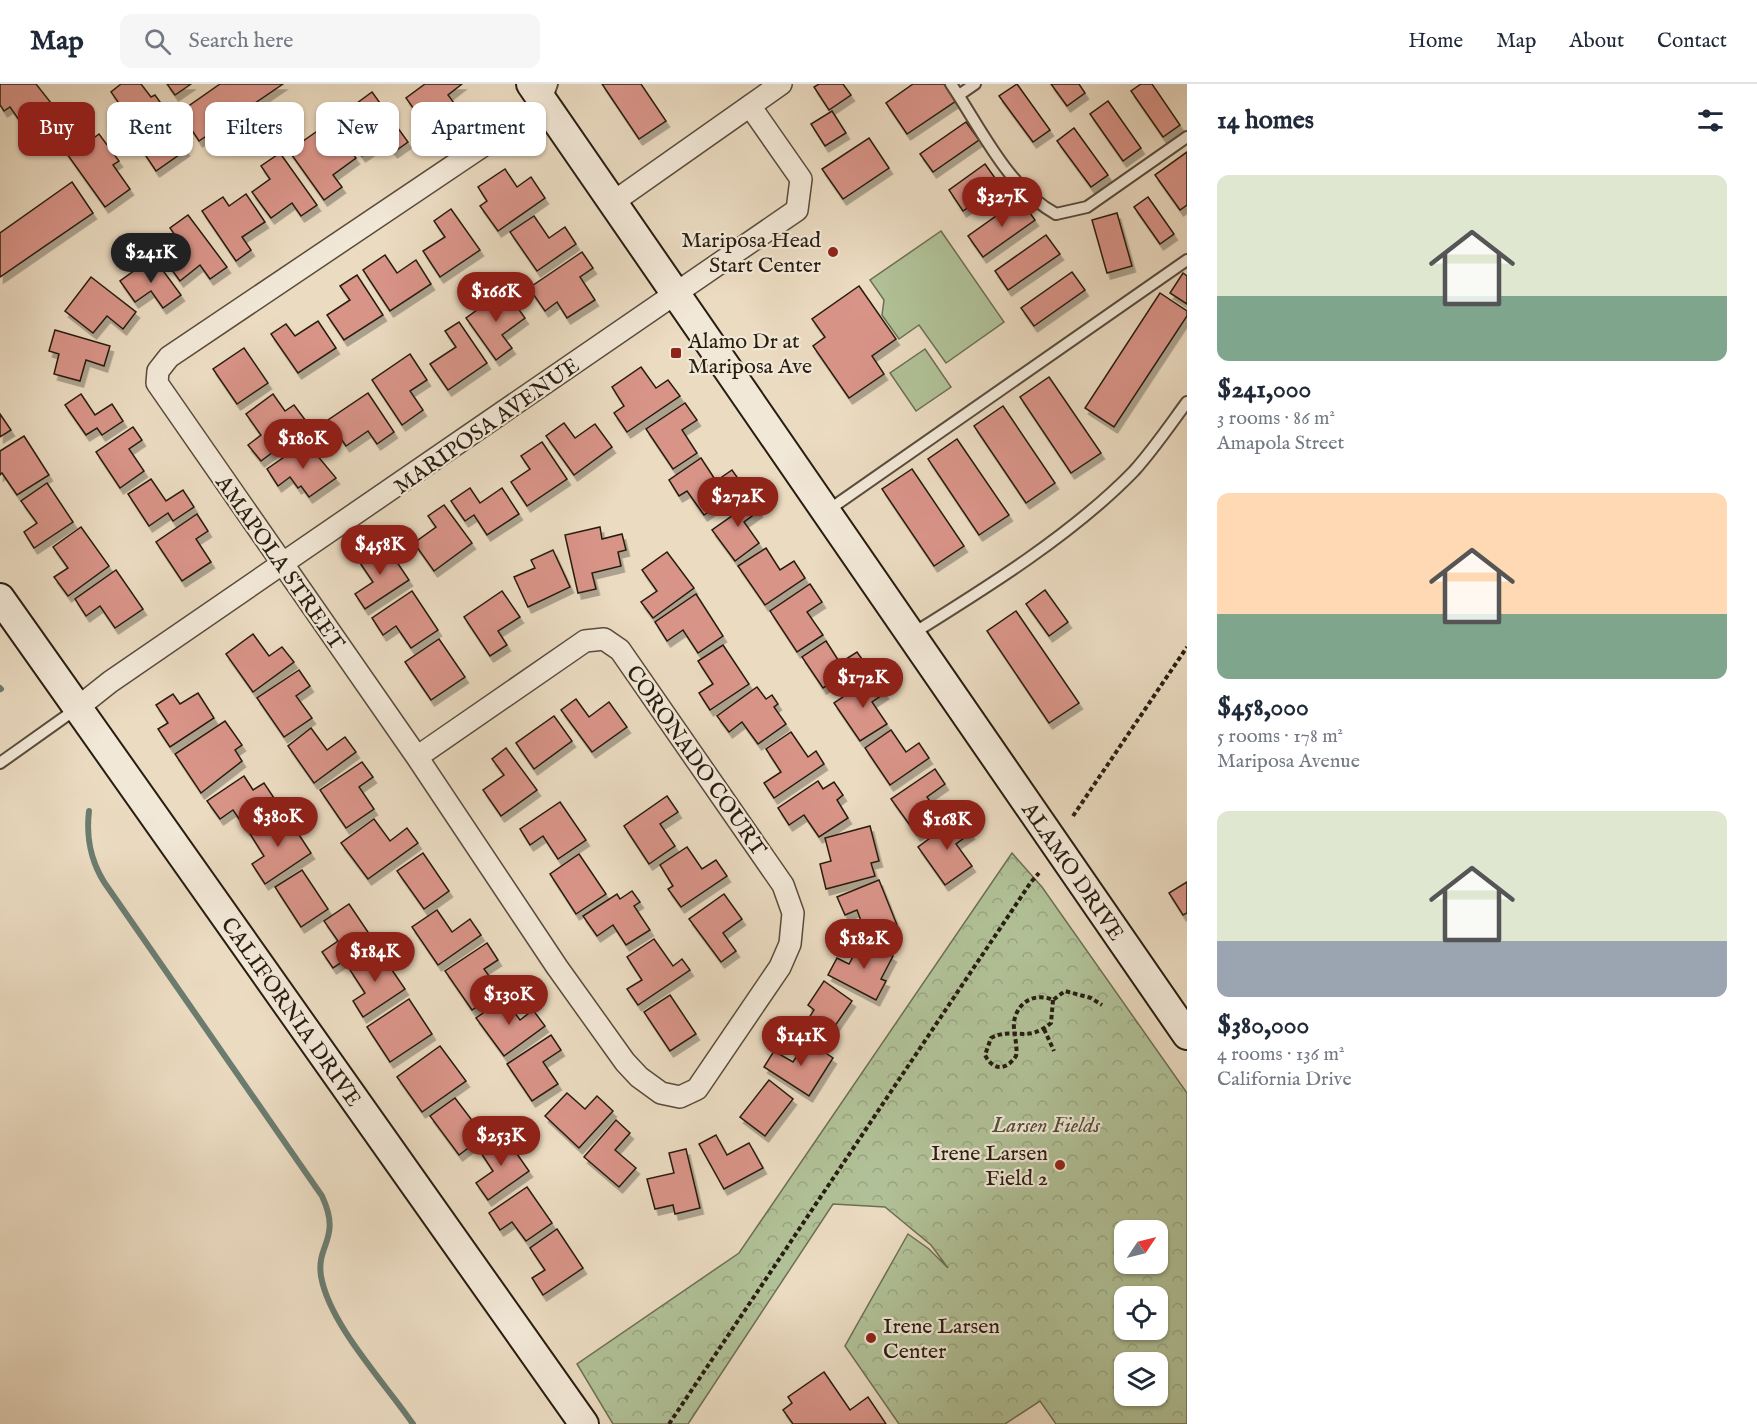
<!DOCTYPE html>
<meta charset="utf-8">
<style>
body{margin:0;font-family:"IM FELL English",serif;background:#f6f6f7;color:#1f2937;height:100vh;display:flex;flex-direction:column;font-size:22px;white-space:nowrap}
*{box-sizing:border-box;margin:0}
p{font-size:20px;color:#747a83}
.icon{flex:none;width:33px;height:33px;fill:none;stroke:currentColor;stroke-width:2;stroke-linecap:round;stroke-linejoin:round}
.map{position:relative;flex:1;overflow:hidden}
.sheet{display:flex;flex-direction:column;background:#fff;width:570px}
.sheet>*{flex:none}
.top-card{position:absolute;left:18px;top:18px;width:570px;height:54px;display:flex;gap:12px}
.needle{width:39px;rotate:55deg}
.fabs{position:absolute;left:1114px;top:1136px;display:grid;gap:12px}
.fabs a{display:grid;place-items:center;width:54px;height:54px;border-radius:12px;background:#fff;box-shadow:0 2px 4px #0004;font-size:30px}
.price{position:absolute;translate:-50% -51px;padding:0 14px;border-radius:21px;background:#8f2418;color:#fff;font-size:20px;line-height:39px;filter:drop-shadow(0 2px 3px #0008)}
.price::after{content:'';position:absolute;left:50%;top:36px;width:18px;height:14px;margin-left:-9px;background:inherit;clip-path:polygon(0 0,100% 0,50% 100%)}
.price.on{background:#222;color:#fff}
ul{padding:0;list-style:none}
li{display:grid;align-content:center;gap:12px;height:318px;padding:0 30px}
li span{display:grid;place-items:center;height:186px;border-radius:12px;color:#555}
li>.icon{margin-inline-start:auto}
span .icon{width:108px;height:108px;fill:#fffc;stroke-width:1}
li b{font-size:26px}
h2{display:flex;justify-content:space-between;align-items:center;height:72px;padding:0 30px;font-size:26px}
.chip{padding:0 21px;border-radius:12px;background:#fff;box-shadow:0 2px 4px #0004;font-size:21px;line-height:54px}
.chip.on{background:#8f2418;color:#fff}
header{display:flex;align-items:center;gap:36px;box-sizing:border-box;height:84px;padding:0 30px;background:#fff;border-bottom:2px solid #e0e1e3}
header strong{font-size:28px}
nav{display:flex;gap:33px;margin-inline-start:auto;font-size:21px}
.search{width:420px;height:54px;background:#f6f6f7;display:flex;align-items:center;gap:15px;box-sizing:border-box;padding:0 21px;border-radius:12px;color:#747a83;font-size:22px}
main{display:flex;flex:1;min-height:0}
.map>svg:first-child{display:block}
</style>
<header>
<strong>Map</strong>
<div class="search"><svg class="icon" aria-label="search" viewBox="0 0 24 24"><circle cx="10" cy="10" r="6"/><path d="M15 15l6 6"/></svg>Search here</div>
<nav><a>Home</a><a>Map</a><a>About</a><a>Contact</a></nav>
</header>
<main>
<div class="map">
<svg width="1187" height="1340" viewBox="0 0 1187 1340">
<defs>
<pattern id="forest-crowns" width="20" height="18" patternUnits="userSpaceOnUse" patternTransform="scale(1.5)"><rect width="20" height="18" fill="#b1c197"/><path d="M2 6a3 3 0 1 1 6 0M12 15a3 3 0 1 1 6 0" fill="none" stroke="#98a581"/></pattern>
<filter id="shadow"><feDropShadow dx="3.5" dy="6" stdDeviation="0" flood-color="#0004"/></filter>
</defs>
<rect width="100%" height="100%" fill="#ebdbc1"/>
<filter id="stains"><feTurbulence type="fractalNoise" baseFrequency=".00333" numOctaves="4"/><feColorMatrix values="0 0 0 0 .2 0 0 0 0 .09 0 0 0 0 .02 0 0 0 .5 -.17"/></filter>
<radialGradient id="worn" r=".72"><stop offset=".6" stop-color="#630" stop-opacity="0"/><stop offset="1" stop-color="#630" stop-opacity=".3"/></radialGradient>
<!-- green -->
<g fill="#b1c197" stroke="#6c6f54" stroke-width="1.5">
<path d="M941 147 1004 238 946 279 919 241 899 255 882 231 884 216 870 196Z"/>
<path d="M925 265 951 303 916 327 890 289Z"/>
</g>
<!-- forest -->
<path fill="url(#forest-crowns)" stroke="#6c6f54" stroke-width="1.5" fill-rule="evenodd" d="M1012 769 1042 803 1187 1009V1340H1056L1040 1317 1005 1340H899L845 1262 908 1150 929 1165 948 1184 931 1161 885 1123 833 1120 688 1340H613L577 1280 739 1169ZM1125 1146H1158V1179H1125ZM1125 1212H1158V1245H1125ZM1125 1278H1158V1311H1125Z"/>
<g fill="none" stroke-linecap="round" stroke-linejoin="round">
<!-- stream -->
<g stroke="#6b7c6f" stroke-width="6">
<path d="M0 604 1 605"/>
<path d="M89 727C86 753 90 775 104 798L322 1112C342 1155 316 1160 321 1192 329 1240 385 1299 413 1340"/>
</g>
</g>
<!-- building -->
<g fill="#d99488" stroke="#271d11" stroke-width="1.5" filter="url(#shadow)">
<path d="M0 0H36L59 29 29 50 10 23 4 27 0 21Z"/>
<path d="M121 0H141L151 13 155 11 175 39 169 42 186 66 156 87 138 60 144 55 111 8Z"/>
<path d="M167 0H191L175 11Z"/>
<path d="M220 0H283L199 57 180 28Z"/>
<path d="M425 0H462L448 11 460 27 439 42 424 22 416 28 406 14Z"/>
<path d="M602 0H641L666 37 639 55Z"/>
<path d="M819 0H843L851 11 829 26 814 3Z"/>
<path d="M913 0H944L956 17 907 50 886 19Z"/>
<path d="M1017 0 1050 46 1033 58 999 12Z"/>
<path d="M1051 0H1079L1085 9 1067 22Z"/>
<path d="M1141 0H1152L1180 41 1163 53 1131 7Z"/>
<path d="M372 8 408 58 394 68 385 56 362 72 342 45 356 35 349 25Z"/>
<path d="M1108 17 1141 64 1123 77 1090 30Z"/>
<path d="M832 27 846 49 825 62 811 40Z"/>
<path d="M78 30 95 53 99 50 119 77 113 81 130 105 105 123 52 49Z"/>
<path d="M966 38 979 56 933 88 920 70Z"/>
<path d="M1074 44 1108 91 1091 103 1057 57Z"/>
<path d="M316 48 325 60 338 50 356 74 333 91 342 103 324 116 289 67Z"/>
<path d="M869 54 889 84 843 115 822 85Z"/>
<path d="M1187 68V121L1180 126 1155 91Z"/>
<path d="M280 69 317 121 301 132 292 119 271 134 252 108 270 95 261 82Z"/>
<path d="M985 80 1000 101 963 127 949 106Z"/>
<path d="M505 85 517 103 531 93 545 114 498 147 480 122 487 117 478 103Z"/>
<path d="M72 98 93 129 0 193V149Z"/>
<path d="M246 110 265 138 242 153 251 166 236 177 202 127 223 113 229 122Z"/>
<path d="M1148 113 1174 150 1160 160 1134 123Z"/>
<path d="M1020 115 1035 136 983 173 968 152Z"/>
<path d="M451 125 480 166 440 193 423 167 445 153 434 137Z"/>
<path d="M1117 129 1132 182 1107 189 1092 136Z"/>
<path d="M188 131 227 183 210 195 200 181 180 197 161 171 179 157 170 144Z"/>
<path d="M534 132 549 154 565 143 576 160 537 187 510 148Z"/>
<path d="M1046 151 1060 170 1008 206 995 187Z"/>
<path d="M582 168 593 184 580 193 595 216 567 234 557 218 545 227 529 204Z"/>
<path d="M385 171 397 189 416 176 431 200 390 227 363 186Z"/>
<path d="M153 173 181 211 163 224 151 207 135 218 120 197Z"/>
<path d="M1072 188 1085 206 1034 242 1021 224Z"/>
<path d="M1183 189 1187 192V220L1170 209Z"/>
<path d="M357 191 383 231 344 256 327 231 350 216 340 202Z"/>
<path d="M91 193 136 228 123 245 107 232 93 249 65 227Z"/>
<path d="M859 202 896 255 872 272 884 290 849 314 813 262 825 253 812 235Z"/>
<path d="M505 206 525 234 502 251 512 264 496 276 466 234Z"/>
<path d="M1160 209 1187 227V232L1114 343 1085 324Z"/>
<path d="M318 237 336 264 298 289 271 250 286 240 295 252Z"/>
<path d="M459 238 487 279 448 306 430 280 456 263 445 247Z"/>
<path d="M55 246 110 262 104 282 86 276 80 297 54 290 59 270 49 267Z"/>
<path d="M244 264 268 299 237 320 213 285Z"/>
<path d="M410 270 427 296 410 307 423 326 402 341 372 296Z"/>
<path d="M641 283 656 304 668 296 680 312 627 348 614 329 624 322 612 303Z"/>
<path d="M1049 293 1101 369 1071 389 1020 313Z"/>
<path d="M368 309 394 348 377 360 368 347 346 362 328 336Z"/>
<path d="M81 310 95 331 112 320 123 337 102 351 97 344 86 351 65 321Z"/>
<path d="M273 310 285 327 294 321 309 341 261 377 248 361 261 351 246 330Z"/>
<path d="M685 319 697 336 682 346 697 369 673 385 646 345Z"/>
<path d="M1003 322 1055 399 1026 419 974 342Z"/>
<path d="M0 330 11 346 0 353Z"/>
<path d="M564 339 575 354 595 340 612 363 574 391 546 352Z"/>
<path d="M133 343 142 356 129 365 144 387 120 404 96 368Z"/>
<path d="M24 352 49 391 17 411 2 389 0 391V367Z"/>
<path d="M957 355 1009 431 979 451 928 375Z"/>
<path d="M306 358 336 394 309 413 301 402 298 404 290 393 278 402 267 385Z"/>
<path d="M542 358 567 395 527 422 511 398 530 385 521 372Z"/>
<path d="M701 374 716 397 732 386 744 403 704 431 687 407 679 412 669 396Z"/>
<path d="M912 385 964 462 934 482 882 405Z"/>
<path d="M151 395 166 417 183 406 194 423 173 437 168 429 149 442 128 410Z"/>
<path d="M47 399 73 438 34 464 24 448 37 439 21 417Z"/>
<path d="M470 404 480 419 502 404 519 430 487 451 474 431 465 437 451 417Z"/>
<path d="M747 409 759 427 744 438 759 459 735 477 712 446 733 431 727 424Z"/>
<path d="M444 421 472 459 434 487 414 459 436 443 428 432Z"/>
<path d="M197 430 208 447 196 455 211 478 182 497 156 458Z"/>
<path d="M81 443 109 482 68 512 54 493 68 484 53 463Z"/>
<path d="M600 443 602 455 622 450 626 466 618 468 621 482 592 489 596 505 578 509 565 451Z"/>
<path d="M384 459 409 496 365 525 355 510 373 498 358 476Z"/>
<path d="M766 464 780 486 794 477 805 494 765 521 738 482Z"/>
<path d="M553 466 570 503 528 523 514 493 535 484 531 476Z"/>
<path d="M667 468 694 504 653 534 641 518 657 507 642 486Z"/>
<path d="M116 486 143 525 115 544 100 522 86 532 75 515Z"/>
<path d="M810 500 822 518 807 528 823 551 797 568 770 527Z"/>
<path d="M1045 506 1068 538 1049 552 1026 520Z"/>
<path d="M412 507 438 546 411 564 396 542 383 551 372 534Z"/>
<path d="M502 507 520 533 498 547 507 561 490 572 464 533Z"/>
<path d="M696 510 723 552 698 569 683 546 667 557 655 538Z"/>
<path d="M1016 527 1079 619 1049 639 987 547Z"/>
<path d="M253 550 269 572 282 563 294 578 253 608 226 570Z"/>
<path d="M439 555 465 593 431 616 405 578Z"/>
<path d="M826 557 840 579 857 568 869 585 847 600 842 592 823 604 802 573Z"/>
<path d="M723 561 749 600 710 626 699 609 713 600 698 577Z"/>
<path d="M299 586 310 602 296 612 312 634 284 653 257 614Z"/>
<path d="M873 593 885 609 872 618 887 640 860 657 834 619Z"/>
<path d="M757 603 766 615 772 611 778 620 774 623 786 640 758 660 742 638 729 648 717 632Z"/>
<path d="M198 609 214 634 170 663 158 645 168 639 156 621 173 610 180 620Z"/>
<path d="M576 615 589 633 609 618 627 643 592 668 561 626Z"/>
<path d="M554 632 572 657 534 685 516 659Z"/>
<path d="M225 637 242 661 235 666 242 677 201 709 175 670Z"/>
<path d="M311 644 327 666 345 653 356 668 314 699 288 662Z"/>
<path d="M891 646 906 668 919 659 929 674 890 701 865 664Z"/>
<path d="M791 648 808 673 816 667 824 680 774 714 764 699 781 688 766 665Z"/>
<path d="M506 664 537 706 501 732 483 706 504 691 492 675Z"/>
<path d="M362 678 373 693 359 703 374 725 346 744 320 706Z"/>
<path d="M935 685 945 700 927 713 941 734 917 751 891 715Z"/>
<path d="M244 692 253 706 264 699 280 723 246 745 233 726 220 735 207 717Z"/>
<path d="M818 697 823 705 834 698 843 711 837 716 848 734 819 753 804 731 789 741 778 724Z"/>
<path d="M667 712 678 728 660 740 675 762 649 780 624 742Z"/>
<path d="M560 718 586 756 558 775 543 752 530 761 520 745Z"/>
<path d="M284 728 311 769 265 800 252 780 264 772 250 750Z"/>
<path d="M959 733 971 749 956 760 972 782 945 801 918 763Z"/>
<path d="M374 735 390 757 407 744 418 759 368 795 341 759Z"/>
<path d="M870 742 879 777 871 779 875 792 826 805 820 780 831 777 825 754Z"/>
<path d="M687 763 702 785 716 776 727 792 681 823 668 805 673 802 660 781Z"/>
<path d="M423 769 449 807 424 825 397 787Z"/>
<path d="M579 770 606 810 576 830 550 790Z"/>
<path d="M302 786 328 825 301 843 275 803Z"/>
<path d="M879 796 897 841 867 853 857 826 845 831 837 813Z"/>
<path d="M1187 798V829L1183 831 1169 809Z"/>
<path d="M632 807 640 818 634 822 650 846 626 861 613 841 597 852 583 832 617 810 620 815Z"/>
<path d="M724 810 742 835 723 849 736 867 721 878 689 835Z"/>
<path d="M349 820 374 857 333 884 322 868 338 857 324 837Z"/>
<path d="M437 826 452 848 470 835 481 851 438 881 412 843Z"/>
<path d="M654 855 673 882 682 875 690 886 638 921 627 905 642 896 627 873Z"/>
<path d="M862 856 893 872 881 895 886 897 876 916 828 891 837 874 849 880Z"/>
<path d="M487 859 498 876 484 885 500 907 472 926 445 887Z"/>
<path d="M379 867 405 905 363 933 353 917 365 909 350 886Z"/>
<path d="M824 897 852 917 826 955 805 940 814 926 808 921Z"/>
<path d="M670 911 696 950 670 967 644 928Z"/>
<path d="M504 914 520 936 533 926 545 942 504 972 476 934Z"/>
<path d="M409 915 432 950 390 978 367 943Z"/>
<path d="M551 951 561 966 543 978 558 1000 532 1017 507 980Z"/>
<path d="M807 956 833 974 809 1012 764 983 774 967 793 978Z"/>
<path d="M440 962 466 997 422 1028 397 993Z"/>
<path d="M769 996 793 1015 765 1052 740 1033Z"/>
<path d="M567 1009 585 1025 597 1012 613 1027 579 1064 545 1032Z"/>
<path d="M455 1014 484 1052 459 1071 430 1032Z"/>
<path d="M616 1036 630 1049 615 1066 636 1084 619 1103 584 1073Z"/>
<path d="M503 1050 529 1087 488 1116 476 1099 493 1087 479 1066Z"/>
<path d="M716 1051 727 1071 749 1059 763 1084 724 1105 699 1060Z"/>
<path d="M686 1065 700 1124 675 1130 673 1121 655 1125 647 1095 674 1089 669 1069Z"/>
<path d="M527 1103 552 1139 526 1157 512 1138 500 1146 489 1129Z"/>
<path d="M557 1145 583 1184 543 1211 532 1194 545 1186 530 1164Z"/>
<path d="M824 1288 850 1326 868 1313 886 1340H793L783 1326 792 1319 788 1313Z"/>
</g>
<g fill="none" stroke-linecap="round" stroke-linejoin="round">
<defs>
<g id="lane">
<path d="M951 0C982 46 1007 103 1056 130L1087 123 1187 53"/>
<path d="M959 11 975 0"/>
<path d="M546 17 552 0"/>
<path d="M827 427 1187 176"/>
<path d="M912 550C986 504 1073 450 1134 387 1153 366 1170 341 1187 318"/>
<path d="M0 679 76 625"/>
</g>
<g id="street">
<path d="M612 119 781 0"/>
<path d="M76 625 110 598 797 126 801 95 750 22"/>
<path d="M417 673 585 557 604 555 620 566 783 801 793 829 790 860 780 883 697 1005 680 1013 661 1009 639 993 625 978 557 883 417 673 157 299 158 287 169 273 545 20"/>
</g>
<g id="secondary">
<path id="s1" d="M531 0 1187 951"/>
<path id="s2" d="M0 514 584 1340"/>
</g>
</defs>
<!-- lane casing -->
<use href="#lane" stroke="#584c3d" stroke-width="14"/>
<!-- street casing -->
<use href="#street" stroke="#584c3d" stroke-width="24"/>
<!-- secondary casing -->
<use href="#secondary" stroke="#271d11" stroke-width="32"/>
<!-- path -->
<g stroke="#271d11" stroke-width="4" stroke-dasharray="4.5 3" stroke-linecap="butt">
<path d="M1073 732 1187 563"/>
<path d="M1053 916 1051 939C1026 960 1014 942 991 954L985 971C993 987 1006 987 1016 972 1018 960 1013 950 1014 938 1017 918 1035 908 1053 916L1065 907 1091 914 1102 921"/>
<path d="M1044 945 1054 967"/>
<path d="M669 1340 1031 798 1039 789"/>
</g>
<!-- lane -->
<use href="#lane" stroke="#f2e8d7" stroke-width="10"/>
<!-- street -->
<use href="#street" stroke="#f2e8d7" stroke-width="21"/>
<!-- secondary -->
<use href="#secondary" stroke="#f2e8d7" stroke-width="28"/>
</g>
<!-- markers -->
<g fill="#8f2418" stroke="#f2e8d7" stroke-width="2">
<circle cx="833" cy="168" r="6"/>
<rect x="670" y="263" width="12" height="12" rx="3"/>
<circle cx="1060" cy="1081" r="6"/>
<circle cx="871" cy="1254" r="6"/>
</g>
<g text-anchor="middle" stroke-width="4.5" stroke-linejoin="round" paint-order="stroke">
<!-- poi labels -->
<g font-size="22" fill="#271d11" stroke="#f2e8d7" text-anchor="end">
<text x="821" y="163">Mariposa Head<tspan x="821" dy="25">Start Center</tspan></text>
<text x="688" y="264" text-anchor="start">Alamo Dr at<tspan x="688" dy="25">Mariposa Ave</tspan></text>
<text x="1048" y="1076">Irene Larsen<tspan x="1048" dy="25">Field 2</tspan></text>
<text x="883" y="1249" text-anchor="start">Irene Larsen<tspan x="883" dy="25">Center</tspan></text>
</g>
<!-- street labels -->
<g font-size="22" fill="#271d11" stroke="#f2e8d7">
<text transform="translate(486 341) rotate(-35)" y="8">MARIPOSA AVENUE</text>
<text transform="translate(281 478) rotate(55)" y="8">AMAPOLA STREET</text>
<text transform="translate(697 676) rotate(55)" y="8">CORONADO COURT</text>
<text dy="8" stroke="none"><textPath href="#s1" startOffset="956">ALAMO DRIVE</textPath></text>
<text dy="8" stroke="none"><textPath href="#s2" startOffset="506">CALIFORNIA DRIVE</textPath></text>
</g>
<!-- park labels -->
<g font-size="22" font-style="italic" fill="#504e39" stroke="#f2e8d7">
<text x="1046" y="1048">Larsen Fields</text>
</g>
</g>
<rect width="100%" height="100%" filter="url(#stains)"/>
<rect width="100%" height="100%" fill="url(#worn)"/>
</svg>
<div class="fabs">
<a><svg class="needle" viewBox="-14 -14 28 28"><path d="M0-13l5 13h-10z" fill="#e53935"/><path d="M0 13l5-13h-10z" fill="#747a83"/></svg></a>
<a><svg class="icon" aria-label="locate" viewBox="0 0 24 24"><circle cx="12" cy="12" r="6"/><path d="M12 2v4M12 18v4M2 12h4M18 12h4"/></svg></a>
<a><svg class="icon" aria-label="layers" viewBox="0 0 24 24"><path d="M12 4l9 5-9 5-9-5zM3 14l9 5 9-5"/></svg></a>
</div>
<b class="price" style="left:1002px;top:144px">$327K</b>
<b class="price on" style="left:151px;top:200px">$241K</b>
<b class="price" style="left:496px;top:239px">$166K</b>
<b class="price" style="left:303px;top:386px">$180K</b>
<b class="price" style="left:738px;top:444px">$272K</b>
<b class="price" style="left:380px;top:492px">$458K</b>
<b class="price" style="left:863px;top:625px">$172K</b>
<b class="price" style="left:278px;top:764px">$380K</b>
<b class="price" style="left:947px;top:767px">$168K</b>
<b class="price" style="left:864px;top:886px">$182K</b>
<b class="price" style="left:375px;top:899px">$184K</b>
<b class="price" style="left:509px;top:942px">$130K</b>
<b class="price" style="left:801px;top:983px">$141K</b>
<b class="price" style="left:501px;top:1083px">$253K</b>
<div class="top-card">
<a class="chip on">Buy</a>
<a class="chip">Rent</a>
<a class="chip">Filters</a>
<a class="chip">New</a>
<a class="chip">Apartment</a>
</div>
</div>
<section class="sheet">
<h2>14 homes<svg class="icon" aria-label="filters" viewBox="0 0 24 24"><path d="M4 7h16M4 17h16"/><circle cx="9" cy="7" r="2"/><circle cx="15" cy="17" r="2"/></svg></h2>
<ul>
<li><span style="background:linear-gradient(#dfe7d0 65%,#7fa58c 0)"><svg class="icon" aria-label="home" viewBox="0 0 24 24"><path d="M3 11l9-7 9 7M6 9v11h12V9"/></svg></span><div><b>$241,000</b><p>3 rooms · 86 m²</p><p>Amapola Street</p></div></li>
<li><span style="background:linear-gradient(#ffd9b3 65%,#7fa58c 0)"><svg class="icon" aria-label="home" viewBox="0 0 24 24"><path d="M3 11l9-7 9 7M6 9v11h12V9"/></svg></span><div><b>$458,000</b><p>5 rooms · 178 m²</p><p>Mariposa Avenue</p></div></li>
<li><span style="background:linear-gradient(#dfe7d0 70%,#9aa5b1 0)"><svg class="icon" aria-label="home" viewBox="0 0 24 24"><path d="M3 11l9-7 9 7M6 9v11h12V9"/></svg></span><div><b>$380,000</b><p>4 rooms · 136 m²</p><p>California Drive</p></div></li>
</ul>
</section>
</main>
